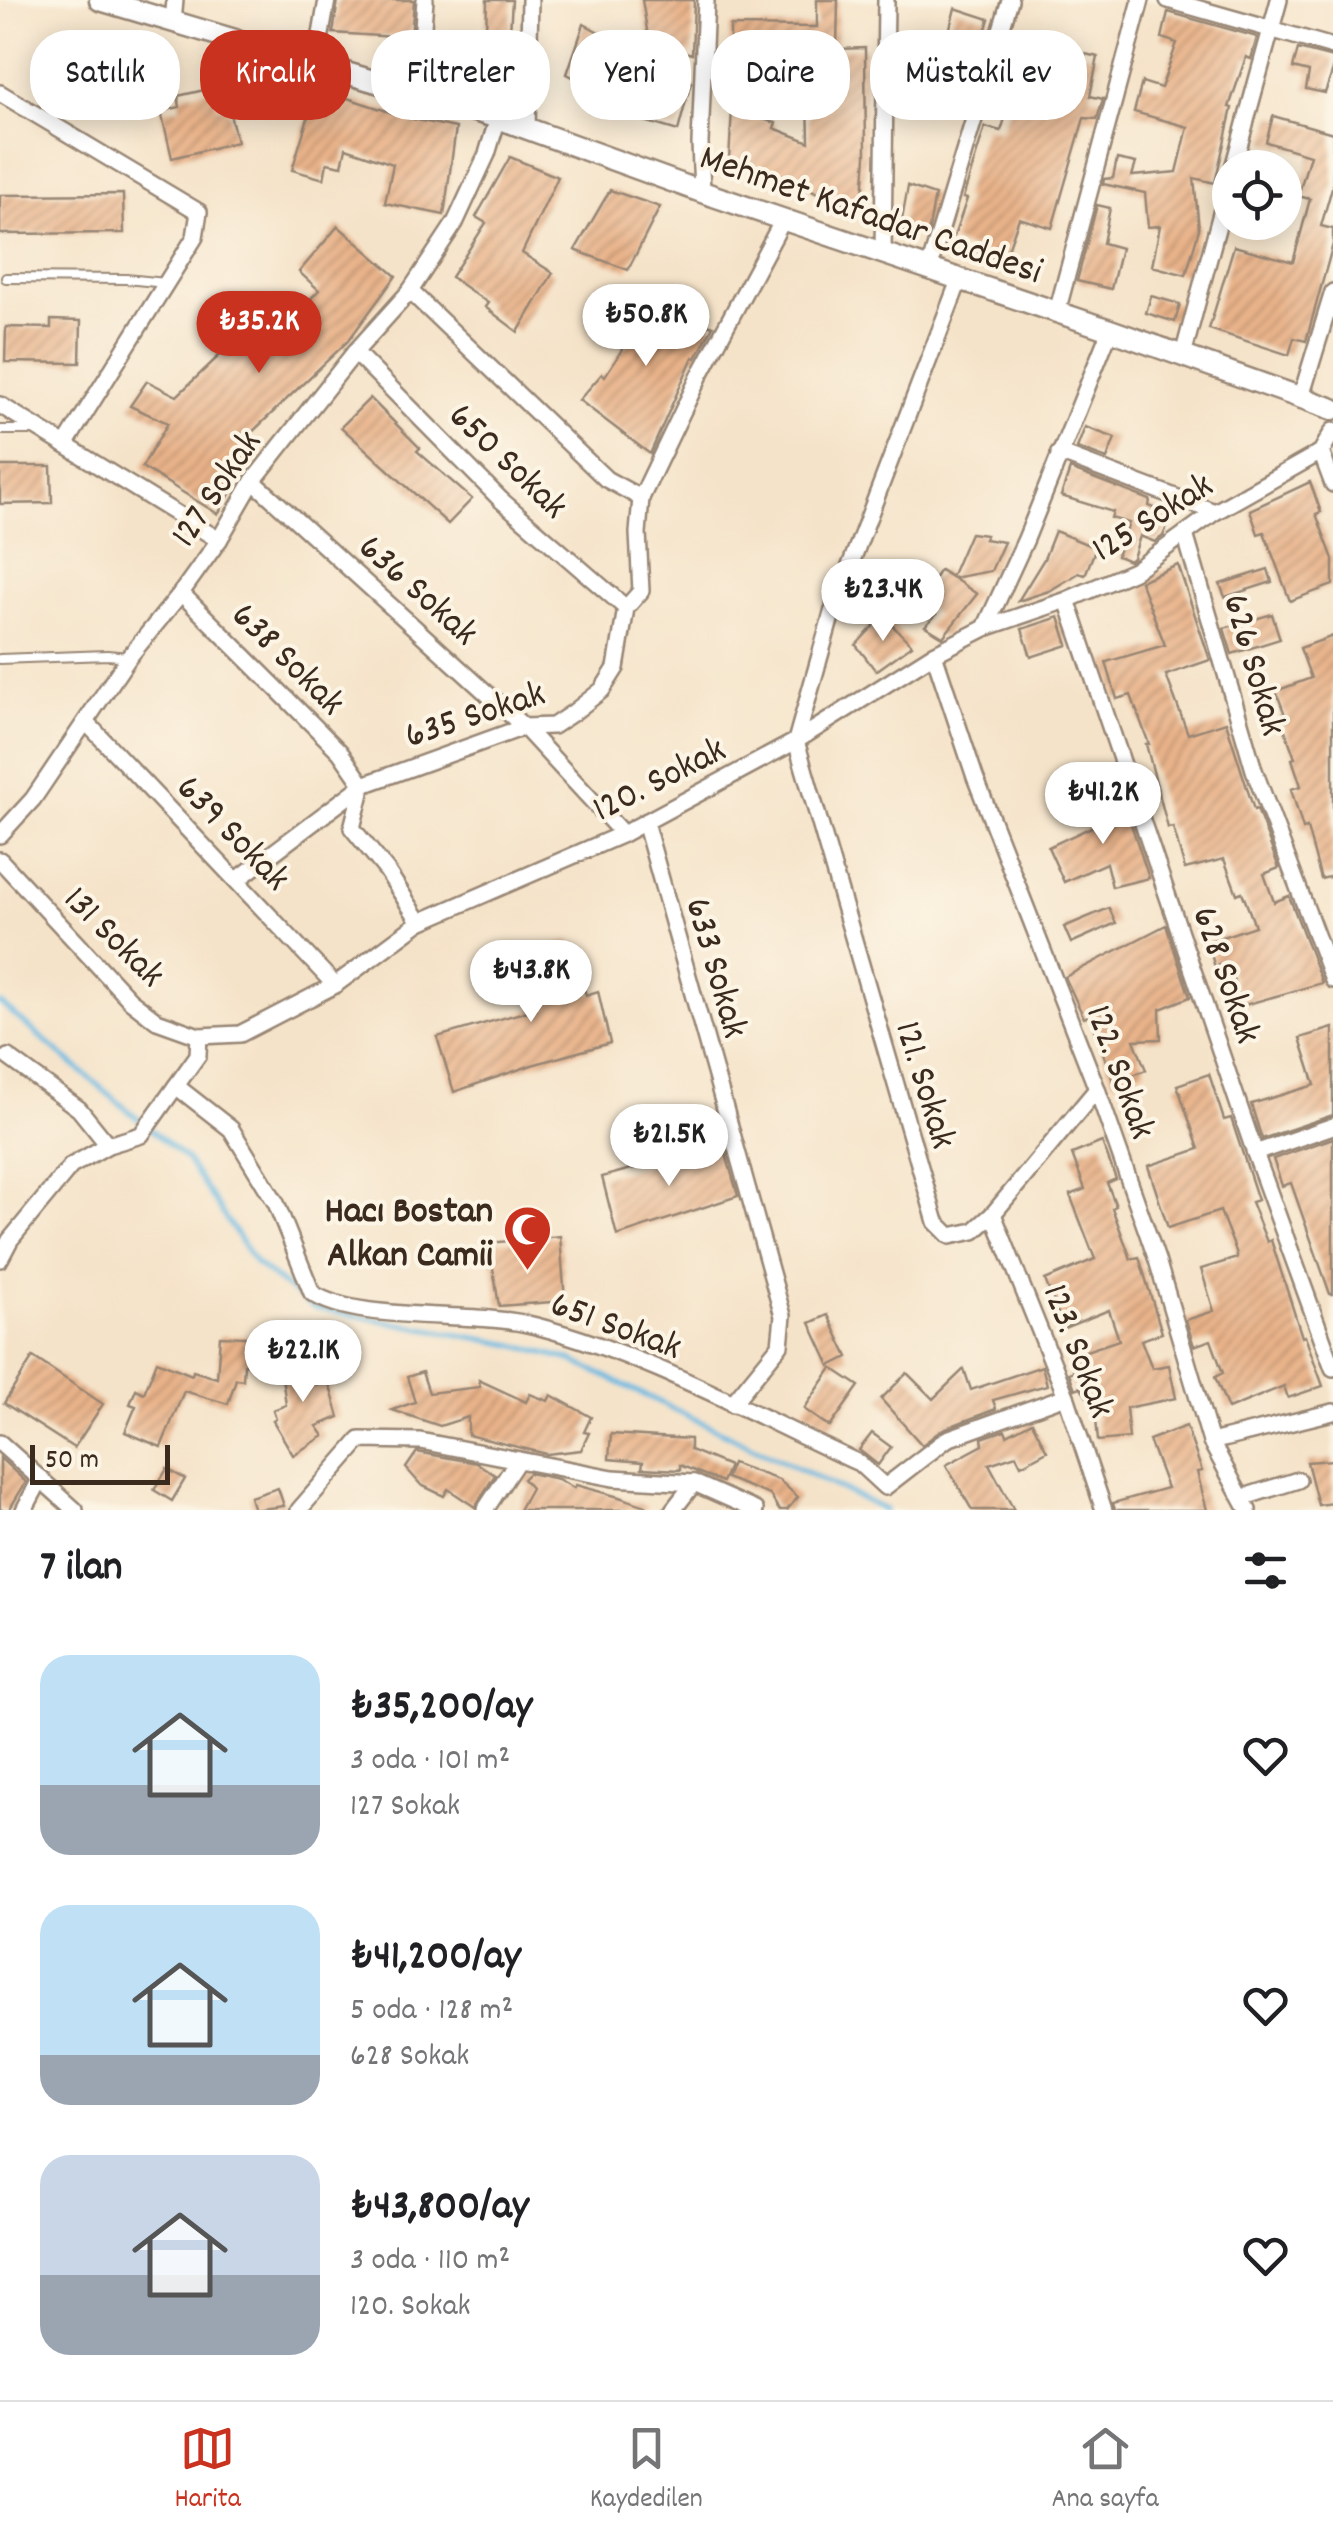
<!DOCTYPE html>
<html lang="tr">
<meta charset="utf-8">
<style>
body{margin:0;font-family:Dekko,sans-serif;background:#f2f2f2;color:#202124;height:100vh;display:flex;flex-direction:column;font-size:38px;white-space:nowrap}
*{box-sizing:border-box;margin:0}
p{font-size:32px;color:#757577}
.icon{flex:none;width:55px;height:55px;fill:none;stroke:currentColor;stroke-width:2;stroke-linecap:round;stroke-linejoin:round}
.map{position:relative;height:1510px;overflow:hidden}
.sheet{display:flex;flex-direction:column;background:#fff;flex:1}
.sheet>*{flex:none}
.top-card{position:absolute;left:30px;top:30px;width:1275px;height:90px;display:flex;gap:20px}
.tools{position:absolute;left:1212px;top:150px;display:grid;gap:20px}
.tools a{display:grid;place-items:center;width:90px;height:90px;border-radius:50%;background:#fff;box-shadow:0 5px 25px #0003;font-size:50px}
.scale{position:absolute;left:30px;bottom:25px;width:140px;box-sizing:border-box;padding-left:10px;border:5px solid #3b2a1e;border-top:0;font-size:28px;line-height:35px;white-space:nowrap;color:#3b2a1e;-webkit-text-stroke:8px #fcf5e5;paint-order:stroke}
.price{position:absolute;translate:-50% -85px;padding:0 22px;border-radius:35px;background:#fff;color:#222;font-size:32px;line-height:65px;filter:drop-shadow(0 2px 5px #0008)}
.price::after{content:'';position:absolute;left:50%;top:60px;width:30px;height:22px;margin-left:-15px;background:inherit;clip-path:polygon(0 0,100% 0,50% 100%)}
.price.active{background:#c8321e;color:#fff}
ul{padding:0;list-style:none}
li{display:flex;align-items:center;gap:30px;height:250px;padding:0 40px}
li span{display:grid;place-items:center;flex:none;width:280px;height:200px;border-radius:30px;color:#555}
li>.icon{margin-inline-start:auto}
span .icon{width:120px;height:120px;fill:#fffc;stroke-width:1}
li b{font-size:42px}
h2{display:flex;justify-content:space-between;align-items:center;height:120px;padding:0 40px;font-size:42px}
.chip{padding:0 35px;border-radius:40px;background:#fff;box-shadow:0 5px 25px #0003;font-size:35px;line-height:90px}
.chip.active{background:#c8321e;color:#fff}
.menu{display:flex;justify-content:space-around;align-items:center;height:140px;border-top:2px solid #e0e0e0;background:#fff;font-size:28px;color:#757577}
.menu a{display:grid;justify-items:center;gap:5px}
.menu .active{color:#c8321e}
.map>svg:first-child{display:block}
</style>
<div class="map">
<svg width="1333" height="1510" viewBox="0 0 1333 1510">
<defs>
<pattern id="building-hatch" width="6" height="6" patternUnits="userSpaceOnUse" patternTransform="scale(2.5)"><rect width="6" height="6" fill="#e9b38a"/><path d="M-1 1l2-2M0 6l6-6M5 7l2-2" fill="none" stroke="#be9270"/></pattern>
</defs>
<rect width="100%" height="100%" fill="#fcf5e5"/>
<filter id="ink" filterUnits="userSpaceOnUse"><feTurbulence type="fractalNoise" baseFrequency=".01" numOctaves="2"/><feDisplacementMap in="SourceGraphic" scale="20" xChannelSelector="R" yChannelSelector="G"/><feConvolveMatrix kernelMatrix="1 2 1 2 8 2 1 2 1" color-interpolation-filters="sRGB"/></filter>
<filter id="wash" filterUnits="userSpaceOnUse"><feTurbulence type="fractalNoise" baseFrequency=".0048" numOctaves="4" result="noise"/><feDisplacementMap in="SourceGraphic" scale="40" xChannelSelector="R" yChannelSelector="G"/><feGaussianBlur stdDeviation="2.25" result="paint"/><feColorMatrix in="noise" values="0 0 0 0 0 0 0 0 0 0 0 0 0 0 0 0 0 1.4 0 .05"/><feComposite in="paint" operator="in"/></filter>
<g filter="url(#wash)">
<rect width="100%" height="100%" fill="#f5e3c9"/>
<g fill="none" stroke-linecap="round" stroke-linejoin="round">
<!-- stream -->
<path stroke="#67b9e2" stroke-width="5" d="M0 1003 186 1159 256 1264 314 1308 514 1345 571 1360 885 1510"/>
</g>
<g id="blocks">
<!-- building -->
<g fill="url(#building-hatch)">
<path d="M338 0H414L411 38 333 33Z"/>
<path d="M487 0H512L508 64H485Z"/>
<path d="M642 0H694L692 54 649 42Z"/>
<path d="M817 0H838L837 49 865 48 866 156 862 209 824 196 776 173 729 159 732 110 776 123 774 128 809 142 808 99H813L811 62 730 61V26L817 27Z"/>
<path d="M955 8 989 19 984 35 978 33 967 78 972 80 964 112 925 103 933 70 939 71Z"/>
<path d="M1168 12 1257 37 1251 59 1246 57 1229 107 1232 108 1215 183 1194 178 1199 229 1186 275 1152 266 1160 226 1148 227 1145 193 1103 184 1104 179 1113 178 1117 159 1136 163 1132 176 1177 172 1188 127 1134 112 1142 82 1161 88 1177 43 1162 38Z"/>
<path d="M584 24 608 37 605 47 617 52 601 92 567 74Z"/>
<path d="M1015 33 1051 46 1098 57 1090 96 1103 99 1097 119 1084 118 1052 228 1019 218 1004 261 952 242 967 199 963 198 985 127 1001 131 1016 83 1001 78Z"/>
<path d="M1298 49 1333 58V70L1325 93 1306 89 1309 72 1293 68Z"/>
<path d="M650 66 691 82 678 131 634 118Z"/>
<path d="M213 88 218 108 228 106 237 142 172 158 161 111 180 107 178 96Z"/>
<path d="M317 88 408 118 456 128 444 215 385 203 393 164 346 148 342 166 327 163 324 179 292 170Z"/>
<path d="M1273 116 1333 133V184L1321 226 1333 229V244L1306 341 1294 338 1289 355 1209 329 1234 246 1293 262 1310 199 1298 196 1310 155 1266 142Z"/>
<path d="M510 157 558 177 522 253 553 273 518 332 485 307 488 303 451 277 486 223 476 217Z"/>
<path d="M908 186 935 195 928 234 900 231Z"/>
<path d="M610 190 660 207 628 270 575 250Z"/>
<path d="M123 194 124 233 0 234V195Z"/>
<path d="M1097 205 1110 208 1103 243 1121 248 1111 289 1077 281Z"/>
<path d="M338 226 396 276 348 341 248 436 256 442 238 472 242 474 218 514 142 467 168 423 130 406 147 381 177 396 245 331 265 346 319 290 299 272Z"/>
<path d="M621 294 713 326 696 358 693 357 650 454 579 400 602 374 605 376 631 336 607 327Z"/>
<path d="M1151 296 1180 304 1175 322 1146 313Z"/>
<path d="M51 320 81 321 80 363 5 362 6 327 51 328Z"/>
<path d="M370 398 420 448 417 451 472 499 448 524 341 427Z"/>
<path d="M1085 427 1115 438 1107 459 1077 448Z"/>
<path d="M0 466H51L52 503 0 504Z"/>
<path d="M1070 469 1150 500 1149 506 1172 515 1163 536 1155 542 1140 536 1133 558 1129 561 1117 556 1129 523 1111 518 1113 512 1061 496Z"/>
<path d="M1310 482 1321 512 1316 514 1333 559V585L1290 601 1264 532 1258 534 1250 510Z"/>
<path d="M1055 531 1096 548 1085 575 1079 573 1049 591 1018 601 1044 559Z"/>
<path d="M970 533 986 535 984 539 1004 542 991 571 953 578 977 594 943 637 925 626 936 615 920 600 940 570 951 577Z"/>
<path d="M1178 565 1210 660 1166 675 1188 734 1226 722 1254 810 1257 809 1279 868 1264 874 1274 902 1289 896 1322 983 1241 1006 1228 962 1215 967 1207 942 1255 926 1242 892 1237 894 1224 859 1185 869 1173 827 1168 828 1146 744H1149L1131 695 1117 699 1106 662 1165 645 1140 581Z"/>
<path d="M1268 569 1272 582 1225 597 1220 584Z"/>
<path d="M1272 614 1280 639 1232 654 1224 628Z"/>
<path d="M883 616 912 645 876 671 856 645Z"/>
<path d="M1059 617 1068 645 1031 657 1022 629Z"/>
<path d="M1333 636V876L1321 879 1307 828 1303 829 1291 789 1301 786 1292 759 1295 758 1282 722 1287 720 1276 691 1311 678 1300 648Z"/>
<path d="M1122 797 1149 878 1112 887 1106 863 1064 882 1048 847 1094 826 1089 806Z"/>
<path d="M1109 908 1116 923 1071 943 1064 927Z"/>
<path d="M1166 925 1190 997 1160 1009 1161 1039 1134 1040 1146 1070 1114 1082 1089 1016 1084 1018 1065 977Z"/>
<path d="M570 941 586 995 598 991 610 1043 532 1065 454 1092 437 1037 535 1009 521 957Z"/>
<path d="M1333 1028V1115L1262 1139 1251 1104 1315 1085 1300 1038Z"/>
<path d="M1209 1074 1224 1120 1231 1118 1258 1200 1251 1202 1267 1242 1271 1240 1302 1337 1305 1336 1323 1386 1288 1398 1284 1386 1228 1409 1215 1377 1223 1373 1211 1340 1194 1346 1186 1320 1214 1311 1201 1269 1237 1258V1254L1220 1211 1168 1228 1148 1166 1199 1149 1177 1085Z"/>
<path d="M1333 1138V1294H1330L1291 1183 1282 1186 1273 1159Z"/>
<path d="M1102 1142 1116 1179 1107 1183 1116 1206 1112 1208 1131 1259 1139 1257 1162 1333 1141 1340 1152 1368 1169 1365 1176 1398 1126 1408 1129 1438 1098 1441 1095 1408 1080 1387 1075 1389 1069 1373 1076 1370 1071 1356 1119 1340 1109 1310 1064 1328 1045 1280 1095 1259 1070 1195 1085 1189 1072 1154Z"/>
<path d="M723 1144 738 1196 617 1236 602 1177Z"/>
<path d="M560 1236 565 1301 499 1306 489 1243Z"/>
<path d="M828 1315 848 1357 830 1366 810 1323Z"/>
<path d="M220 1336 268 1338 267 1366 244 1364 243 1380 236 1379 228 1404 184 1391 161 1447 125 1432 136 1406 130 1404 136 1389 144 1393 157 1361 192 1375 193 1371 217 1378Z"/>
<path d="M33 1357 103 1404 74 1448 4 1403Z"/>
<path d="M313 1357 317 1384 328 1380 339 1417 317 1426 324 1436 293 1455 273 1421 276 1419 273 1410 286 1405 280 1362Z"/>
<path d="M1042 1366 1047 1385 993 1400 996 1409 943 1429 922 1445 881 1399 907 1373 933 1399 964 1369 971 1390Z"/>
<path d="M832 1368 859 1386 830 1427 804 1409Z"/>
<path d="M422 1372 429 1393 480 1387 479 1380 526 1402 530 1394 548 1401 551 1395 591 1417 584 1432 589 1433 581 1450 547 1454 468 1435V1417L440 1426 392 1410 415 1402 407 1377Z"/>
<path d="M1032 1422 1047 1451 1021 1465 1016 1455 989 1464 1014 1510H972L946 1465 983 1445 982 1438 1005 1430 1007 1435Z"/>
<path d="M1186 1426 1202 1471 1197 1472 1207 1510H1115L1113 1503 1167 1488 1149 1440Z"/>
<path d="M872 1433 891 1447 878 1465 859 1450Z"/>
<path d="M611 1434 690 1439V1450L729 1466 722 1482 680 1465V1470L642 1468 643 1462 609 1459Z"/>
<path d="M417 1452 477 1463 495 1475 475 1507 448 1489 444 1496 421 1485 406 1468Z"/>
<path d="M0 1458 26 1482 9 1510H0Z"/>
<path d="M1333 1460V1503L1318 1505 1307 1462Z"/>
<path d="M732 1463 779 1480 798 1497 787 1510H779L770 1495 726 1478Z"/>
<path d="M167 1469 185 1479 172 1501 154 1490Z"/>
<path d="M529 1473 558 1479 574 1488 576 1485 619 1497 646 1506 645 1510H519L531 1488 523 1479Z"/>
<path d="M278 1488 284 1506 254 1510 250 1497Z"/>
</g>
</g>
</g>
<g filter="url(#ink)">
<use href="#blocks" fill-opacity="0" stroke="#988674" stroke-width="2.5"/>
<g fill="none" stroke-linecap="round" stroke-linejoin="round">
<defs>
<g id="lane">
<path d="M6 278 126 279 166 283"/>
<path d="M0 430H36"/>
<path d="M0 659 107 655 129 657"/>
</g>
<g id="street">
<path d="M1168 0 1333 47"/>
<path d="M173 22 175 0"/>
<path d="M316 63 327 0"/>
<path d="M0 93 199 212 195 237 65 445"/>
<path d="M418 94 425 0"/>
<path d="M527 128 530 0"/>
<path d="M1233 168 1279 0"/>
<path d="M702 192 700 143 706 0"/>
<path d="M883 254 886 0"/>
<path d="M929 268 1010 0"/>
<path d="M960 278 832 613 796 741 936 1222 950 1236 974 1231 993 1214 1097 1089"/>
<path d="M410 291 606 479 641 498"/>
<path d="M1057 312 1141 0"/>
<path d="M355 352 501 500 626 608"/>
<path d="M1183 355 1230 180"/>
<path d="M1301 397 1333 292"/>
<path d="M0 405 219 540"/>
<path d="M1321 452 1333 484"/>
<path d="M1059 453 1215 512"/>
<path d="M253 481 524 727 623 834"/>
<path d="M1185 534 1254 770 1333 980"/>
<path d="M181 593 340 752 363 785 352 828 387 871 420 922"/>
<path d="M1067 600 1255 1153 1333 1368"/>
<path d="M985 628 1067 600 1134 571 1215 512 1321 452 1333 431"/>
<path d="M934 654 975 777 1097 1089 1157 1260 1211 1442 1248 1510"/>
<path d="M87 723 335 985"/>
<path d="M645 822 783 1316 780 1345 732 1404"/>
<path d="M0 835 33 799 129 657 181 593 219 540 253 481 355 352 410 291 455 223 487 154 498 118"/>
<path d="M0 860 130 1000 157 1021 199 1036 240 1034 335 985 420 922 623 834 796 741 934 654 985 628 1026 539 1110 330"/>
<path d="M237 880 363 785 524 727 553 726 574 712 602 690 616 668 626 608 641 591 638 533 641 498 700 375 783 220"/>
<path d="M8 1057 79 1109 108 1145"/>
<path d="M176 1086 231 1129 276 1203 312 1293C358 1324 478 1310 536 1326 648 1355 754 1415 859 1463L885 1487 947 1439 1066 1396"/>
<path d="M1255 1153 1333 1126"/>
<path d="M993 1214 1066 1396 1104 1510"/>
<path d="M0 1259 10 1240 71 1166 108 1145 141 1135 198 1055 199 1036"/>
<path d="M1211 1442 1333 1412"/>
<path d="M0 1443 75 1510"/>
<path d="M1244 1497 1298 1480"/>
<path d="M24 1510 41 1478"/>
<path d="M299 1510 360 1440 420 1441 613 1478 694 1483 755 1510"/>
<path d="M485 1510 518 1460"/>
<path d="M673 1510 694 1483"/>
</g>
<path id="secondary" d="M100 0 498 118 702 192 1110 330 1333 409"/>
</defs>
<!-- lane casing -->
<use href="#lane" stroke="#988674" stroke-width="12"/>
<!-- street casing -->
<use href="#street" stroke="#988674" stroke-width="20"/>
<!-- secondary casing -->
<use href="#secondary" stroke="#988674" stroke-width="25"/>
<!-- lane -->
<use href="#lane" stroke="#fff" stroke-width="8"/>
<!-- street -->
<use href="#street" stroke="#fff" stroke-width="15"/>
<!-- secondary -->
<use href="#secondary" stroke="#fff" stroke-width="20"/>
</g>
</g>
<!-- icons -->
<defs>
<symbol id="mosque-pin" viewBox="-11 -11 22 30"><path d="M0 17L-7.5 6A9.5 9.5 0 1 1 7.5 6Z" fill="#c8321e" stroke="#fcf5e5"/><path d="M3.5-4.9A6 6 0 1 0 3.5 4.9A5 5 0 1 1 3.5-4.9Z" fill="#fff"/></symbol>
</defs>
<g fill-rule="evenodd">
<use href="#mosque-pin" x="500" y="1202" width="55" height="75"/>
</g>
<g text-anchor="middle" stroke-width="8" stroke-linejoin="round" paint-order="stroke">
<!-- street labels -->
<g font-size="38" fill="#3b2a1e" stroke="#fcf5e5">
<text transform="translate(872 212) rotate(19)" y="13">Mehmet Kafadar Caddesi</text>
<text transform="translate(510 459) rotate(44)" y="13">650 Sokak</text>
<text transform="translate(214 487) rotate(-56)" y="13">127 Sokak</text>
<text transform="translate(1151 515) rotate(-32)" y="13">125 Sokak</text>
<text transform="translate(420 588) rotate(42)" y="13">636 Sokak</text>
<text transform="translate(290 657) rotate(45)" y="13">638 Sokak</text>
<text transform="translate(1257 664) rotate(74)" y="13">626 Sokak</text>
<text transform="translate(474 712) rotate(-18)" y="13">635 Sokak</text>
<text transform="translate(658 777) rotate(-27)" y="13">120. Sokak</text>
<text transform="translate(235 831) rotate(46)" y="13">639 Sokak</text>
<text transform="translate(116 935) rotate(45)" y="13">131 Sokak</text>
<text transform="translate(719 967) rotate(74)" y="13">633 Sokak</text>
<text transform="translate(1229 974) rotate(71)" y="13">628 Sokak</text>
<text transform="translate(1123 1071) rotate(70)" y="13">122. Sokak</text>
<text transform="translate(928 1084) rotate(73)" y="13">121. Sokak</text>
<text transform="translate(617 1323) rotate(20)" y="13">651 Sokak</text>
<text transform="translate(1081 1350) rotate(69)" y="13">123. Sokak</text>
</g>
<!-- poi labels -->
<g font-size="38" font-weight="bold" fill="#3b2a1e" stroke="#fcf5e5" text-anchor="end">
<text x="493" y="1221">Hacı Bostan<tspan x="493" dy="44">Alkan Camii</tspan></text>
</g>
</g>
</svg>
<div class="tools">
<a><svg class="icon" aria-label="locate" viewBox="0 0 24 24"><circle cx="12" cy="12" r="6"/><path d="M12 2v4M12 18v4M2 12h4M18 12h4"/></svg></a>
</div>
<div class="scale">50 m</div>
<b class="price" style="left:646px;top:369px">₺50.8K</b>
<b class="price active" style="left:259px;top:376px">₺35.2K</b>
<b class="price" style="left:883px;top:644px">₺23.4K</b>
<b class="price" style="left:1103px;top:847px">₺41.2K</b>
<b class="price" style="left:531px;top:1025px">₺43.8K</b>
<b class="price" style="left:669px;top:1189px">₺21.5K</b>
<b class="price" style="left:303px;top:1405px">₺22.1K</b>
<div class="top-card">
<a class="chip">Satılık</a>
<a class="chip active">Kiralık</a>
<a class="chip">Filtreler</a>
<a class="chip">Yeni</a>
<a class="chip">Daire</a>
<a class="chip">Müstakil ev</a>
</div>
</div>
<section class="sheet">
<h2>7 ilan<svg class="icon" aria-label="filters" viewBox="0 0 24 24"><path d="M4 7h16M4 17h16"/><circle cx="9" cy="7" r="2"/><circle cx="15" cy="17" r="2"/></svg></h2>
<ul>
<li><span style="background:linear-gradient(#bfe0f5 65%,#9aa5b1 0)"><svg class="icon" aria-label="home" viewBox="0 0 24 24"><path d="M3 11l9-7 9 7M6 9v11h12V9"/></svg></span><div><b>₺35,200/ay</b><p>3 oda · 101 m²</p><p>127 Sokak</p></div><svg class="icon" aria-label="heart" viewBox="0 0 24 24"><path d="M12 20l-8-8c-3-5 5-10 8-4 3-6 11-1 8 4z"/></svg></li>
<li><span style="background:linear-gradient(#bfe0f5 75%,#9aa5b1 0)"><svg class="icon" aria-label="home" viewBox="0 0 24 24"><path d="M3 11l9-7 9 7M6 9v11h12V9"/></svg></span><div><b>₺41,200/ay</b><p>5 oda · 128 m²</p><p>628 Sokak</p></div><svg class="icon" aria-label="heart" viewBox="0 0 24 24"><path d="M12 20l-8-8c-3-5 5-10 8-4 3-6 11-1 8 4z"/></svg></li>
<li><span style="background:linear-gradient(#c9d6e8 60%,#9aa5b1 0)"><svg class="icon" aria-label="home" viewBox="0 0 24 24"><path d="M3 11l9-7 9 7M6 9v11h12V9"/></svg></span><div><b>₺43,800/ay</b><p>3 oda · 110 m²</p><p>120. Sokak</p></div><svg class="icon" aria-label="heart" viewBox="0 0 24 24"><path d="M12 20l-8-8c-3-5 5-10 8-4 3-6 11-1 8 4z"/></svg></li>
</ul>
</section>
<nav class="menu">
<a class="active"><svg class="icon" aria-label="map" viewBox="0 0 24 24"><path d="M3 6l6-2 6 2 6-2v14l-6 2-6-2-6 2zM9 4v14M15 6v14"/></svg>Harita</a>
<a><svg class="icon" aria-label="saved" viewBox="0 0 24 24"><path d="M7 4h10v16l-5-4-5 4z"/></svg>Kaydedilen</a>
<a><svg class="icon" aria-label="home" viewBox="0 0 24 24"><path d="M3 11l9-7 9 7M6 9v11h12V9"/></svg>Ana sayfa</a>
</nav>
